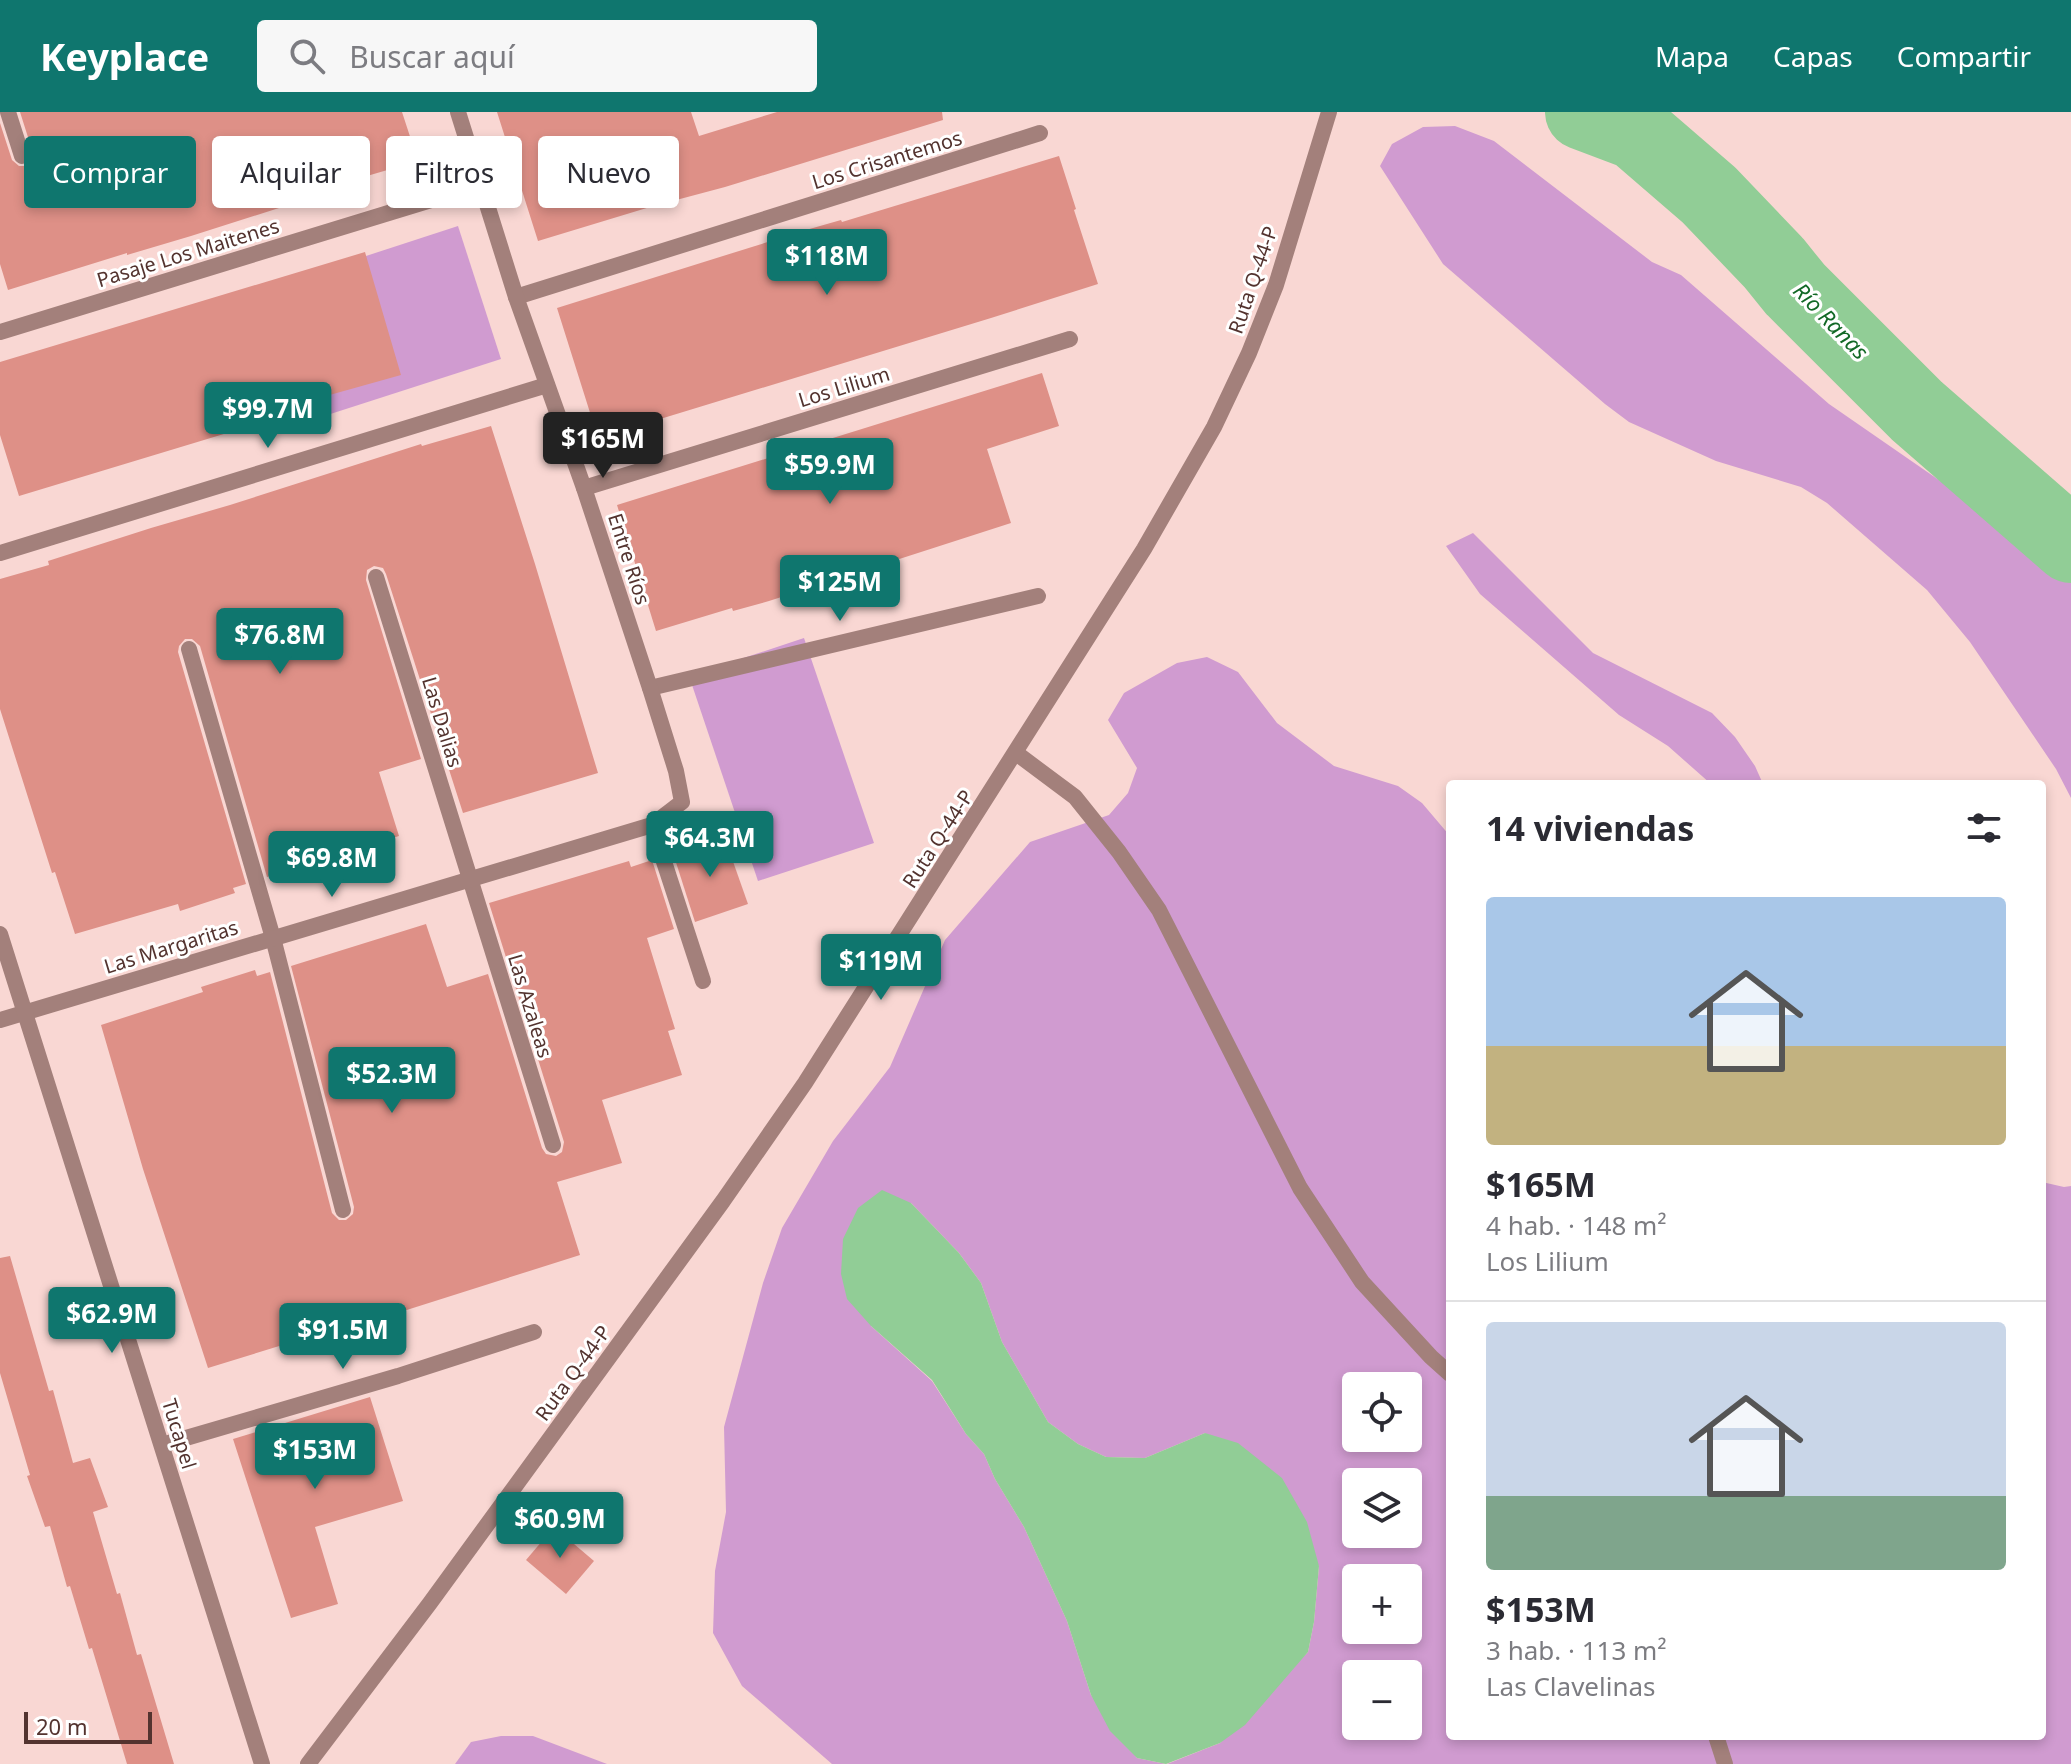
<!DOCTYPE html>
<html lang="es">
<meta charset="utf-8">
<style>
body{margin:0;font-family:"Noto Sans",sans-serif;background:#f7f7f7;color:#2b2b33;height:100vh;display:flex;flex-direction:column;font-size:30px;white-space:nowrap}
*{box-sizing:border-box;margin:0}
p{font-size:26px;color:#7c7c81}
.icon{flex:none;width:44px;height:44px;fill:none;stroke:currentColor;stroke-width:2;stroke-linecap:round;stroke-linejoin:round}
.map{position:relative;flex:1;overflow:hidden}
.sheet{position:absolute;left:1446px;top:668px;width:600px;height:960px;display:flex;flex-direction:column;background:#fff;border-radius:8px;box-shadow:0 4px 12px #0003}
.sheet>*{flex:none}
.hud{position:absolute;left:24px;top:24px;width:760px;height:72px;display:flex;gap:16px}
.fabs{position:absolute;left:1342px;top:1260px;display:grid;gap:16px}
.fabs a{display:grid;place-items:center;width:80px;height:80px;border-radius:8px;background:#fff;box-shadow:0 4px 12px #0003;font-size:40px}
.scale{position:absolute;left:24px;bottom:20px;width:128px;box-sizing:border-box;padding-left:8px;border:4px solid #53332f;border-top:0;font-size:22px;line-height:28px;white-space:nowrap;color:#53332f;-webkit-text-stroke:6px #fff;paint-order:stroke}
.price{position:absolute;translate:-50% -68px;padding:0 18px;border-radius:8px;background:#0f766e;color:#fff;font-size:26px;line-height:52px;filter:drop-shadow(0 2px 4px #0008)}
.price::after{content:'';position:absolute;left:50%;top:48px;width:24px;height:18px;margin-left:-12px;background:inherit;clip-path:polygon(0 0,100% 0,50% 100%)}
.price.active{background:#222;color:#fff}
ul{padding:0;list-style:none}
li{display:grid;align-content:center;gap:16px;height:424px;padding:0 40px}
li+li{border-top:2px solid #e1e1e2}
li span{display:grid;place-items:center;height:248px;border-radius:8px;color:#555}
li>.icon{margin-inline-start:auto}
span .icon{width:144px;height:144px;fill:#fffc;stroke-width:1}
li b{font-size:34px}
h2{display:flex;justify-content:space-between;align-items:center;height:96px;padding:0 40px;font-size:34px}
.tag{padding:0 28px;border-radius:8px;background:#fff;box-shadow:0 4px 12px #0003;font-size:28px;line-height:72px}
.tag.active{background:#0f766e;color:#fff}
header{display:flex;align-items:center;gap:48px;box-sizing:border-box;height:112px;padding:0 40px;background:#0f766e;color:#fff}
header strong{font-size:38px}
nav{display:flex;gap:44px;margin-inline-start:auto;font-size:28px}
.search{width:560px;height:72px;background:#f7f7f7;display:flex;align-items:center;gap:20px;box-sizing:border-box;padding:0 28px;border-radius:8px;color:#7c7c81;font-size:30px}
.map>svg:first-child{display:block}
</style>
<header>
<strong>Keyplace</strong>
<div class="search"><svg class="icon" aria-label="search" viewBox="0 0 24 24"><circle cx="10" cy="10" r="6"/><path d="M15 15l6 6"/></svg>Buscar aquí</div>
<nav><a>Mapa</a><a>Capas</a><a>Compartir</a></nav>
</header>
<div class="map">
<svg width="2071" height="1652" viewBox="0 0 2071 1652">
<rect width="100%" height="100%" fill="#f9d7d3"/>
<!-- green -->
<g fill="#d09bd0" fill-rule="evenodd">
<path d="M1455 14 1494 29 1652 150 1681 163 1829 292 2004 413 2071 471V686L2056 657 1970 530 1927 478 1827 391 1801 375 1716 349 1629 310 1605 292 1443 152 1380 54 1392 32 1423 15Z"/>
<path d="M458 114 501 247 318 306 274 174Z"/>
<path d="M1473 421 1593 541 1712 601 1735 625 1755 654 1763 672H1711L1668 634 1619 603 1480 482 1446 434Z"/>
<path d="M804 526 874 731 758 769 689 564Z"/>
<path d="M1207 545 1238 560 1277 611 1334 654 1398 674 1422 691 1450 724V1624H2042V1070L2064 1075 2071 1074V1652H1167L1220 1631 1308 1540 1314 1510 1319 1454 1205 1321 1145 1346 1106 1345 1078 1332 1048 1310 1002 1230 981 1171 959 1141 911 1091 871 1214 932 1269 966 1322 984 1342 995 1367 1024 1415 1067 1509 1091 1583 1137 1646 1166 1652H832L742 1574 713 1521 715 1459 726 1400 724 1315 763 1171 782 1116 833 1029 890 955 945 828 1030 730 1109 703 1128 681 1137 656 1108 608 1124 581 1177 551ZM1356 1274H1408V1326H1356ZM1356 1370H1408V1422H1356ZM1356 1466H1408V1518H1356ZM1356 1562H1408V1614H1356Z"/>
<path d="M501 1624H533L607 1652H455L471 1630Z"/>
</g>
<!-- water -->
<path fill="#91cd96" d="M882 1078 911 1091 959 1141 981 1171 1002 1230 1048 1310 1078 1332 1106 1345 1145 1346 1205 1321 1238 1331 1282 1366 1307 1410 1319 1454 1314 1510 1308 1540 1245 1613 1220 1631 1166 1652 1137 1646 1110 1619 1091 1583 1067 1509 1024 1415 995 1367 984 1342 966 1322 932 1268 871 1214 847 1187 841 1162 843 1127 858 1096Z"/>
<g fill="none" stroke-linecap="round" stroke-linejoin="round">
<!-- river -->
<path stroke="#91cd96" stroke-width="76" d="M1583 0 1636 20 1709 83 1774 151 1795 177 1917 299 2071 433"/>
</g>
<!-- building -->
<g fill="#de9087">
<path d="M20 0H402L418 49 350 69 351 73 191 124 127 143V141L8 178 0 152V11L12 48 19 54H26L31 51 33 41Z"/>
<path d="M497 0H691L699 24 777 0H942L943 8 725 75 650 95 538 129Z"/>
<path d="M1059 44 1076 97 1074 98 1098 172 991 206 598 326 557 196 806 118 841 108 842 110Z"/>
<path d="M365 140 401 263 301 291 303 298 19 384 0 323V250Z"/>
<path d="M1042 261 1059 314 987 337 1011 411 769 489 733 499 732 496 656 519 617 393Z"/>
<path d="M491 314 535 452 598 661 463 701 386 462 383 456 374 454 367 458 366 468 421 647 379 660 399 724 267 765 200 534 192 527H185L179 534 178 540 246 772 233 776 235 781 180 799 178 792 75 822 55 760 52 761 0 597V467L49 453 48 449 151 416 230 393 421 332 422 334Z"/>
<path d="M724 724 748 792 695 810 673 741Z"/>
<path d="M652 748 674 817 647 826 675 917 668 919 682 963 602 988 622 1051 557 1070 580 1143 290 1235 289 1231 208 1256 143 1057 101 913 203 880 201 875 255 858 257 864 270 860 332 1101 339 1108H346L353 1102 354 1095 291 854 426 812 447 875 488 862 542 1036 546 1042 556 1044 562 1040 564 1030 489 791 629 749 631 755Z"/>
<path d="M10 1144 49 1279 53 1278 73 1351 90 1346 108 1395 93 1400 117 1482 120 1481 137 1543 141 1542 174 1652H127L92 1536 89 1537 70 1474 67 1475 50 1414 45 1415 27 1364 30 1363 0 1261V1146Z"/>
<path d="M370 1285 403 1389 315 1415 338 1492 291 1506 233 1327Z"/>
<path d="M554 1415 594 1449 566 1482 526 1448Z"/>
</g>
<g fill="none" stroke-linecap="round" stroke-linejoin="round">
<!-- minor -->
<g stroke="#a3807b" stroke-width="16">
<path d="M8 0 22 44"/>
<path d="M516 185 1040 21"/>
<path d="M0 220 480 73"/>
<path d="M584 376 1070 227"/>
<path d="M0 441 547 273"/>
<path d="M376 465 553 1033"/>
<path d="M189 537 273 826 343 1098"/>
<path d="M650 576 1038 484"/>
<path d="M1016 641 1075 685 1119 740 1159 798 1300 1076 1362 1170 1431 1245 1450 1262"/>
<path d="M652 713 703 869"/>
<path d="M0 908 652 713 682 690 676 659 650 576 584 376 516 185 458 0"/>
<path d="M162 1333 398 1264 534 1220"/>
<path d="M1716 1624 1725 1652"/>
</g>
<!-- tertiary -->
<g stroke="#a3807b" stroke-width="16">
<path d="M0 822 262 1652"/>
<path d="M308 1652 430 1491 723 1089 805 971 1144 437 1214 315 1249 241 1276 173 1329 0"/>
</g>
</g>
<g text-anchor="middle" stroke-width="6" stroke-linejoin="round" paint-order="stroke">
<!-- street labels -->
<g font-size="20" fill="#53332f" stroke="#fff">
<text transform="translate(887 48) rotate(-17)" y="7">Los Crisantemos</text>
<text transform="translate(188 141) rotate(-17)" y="7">Pasaje Los Maitenes</text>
<text transform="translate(1253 168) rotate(-71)" y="7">Ruta Q-44-P</text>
<text transform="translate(844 275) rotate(-17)" y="7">Los Lilium</text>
<text transform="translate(629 447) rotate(72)" y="7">Entre Ríos</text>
<text transform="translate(442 610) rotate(73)" y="7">Las Dalias</text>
<text transform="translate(938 727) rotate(-57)" y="7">Ruta Q-44-P</text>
<text transform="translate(171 835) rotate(-17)" y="7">Las Margaritas</text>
<text transform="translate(530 894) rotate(73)" y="7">Las Azaleas</text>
<text transform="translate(573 1261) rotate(-54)" y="7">Ruta Q-44-P</text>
<text transform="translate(179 1322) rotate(73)" y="7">Tucapel</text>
</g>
<!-- water labels -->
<g font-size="22" font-style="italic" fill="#126926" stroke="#fff">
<text transform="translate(1831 209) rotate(46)" y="8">Río Ranas</text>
</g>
</g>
</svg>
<div class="fabs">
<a><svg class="icon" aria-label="locate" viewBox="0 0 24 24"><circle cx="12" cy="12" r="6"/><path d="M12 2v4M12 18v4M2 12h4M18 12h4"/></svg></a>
<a><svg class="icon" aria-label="layers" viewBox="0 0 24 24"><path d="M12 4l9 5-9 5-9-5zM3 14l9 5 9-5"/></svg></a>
<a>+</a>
<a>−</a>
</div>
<div class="scale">20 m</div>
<b class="price" style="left:827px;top:185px">$118M</b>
<b class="price" style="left:268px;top:338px">$99.7M</b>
<b class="price active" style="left:603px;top:368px">$165M</b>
<b class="price" style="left:830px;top:394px">$59.9M</b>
<b class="price" style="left:840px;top:511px">$125M</b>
<b class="price" style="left:280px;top:564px">$76.8M</b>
<b class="price" style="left:710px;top:767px">$64.3M</b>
<b class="price" style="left:332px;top:787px">$69.8M</b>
<b class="price" style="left:881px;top:890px">$119M</b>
<b class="price" style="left:392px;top:1003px">$52.3M</b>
<b class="price" style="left:112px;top:1243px">$62.9M</b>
<b class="price" style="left:343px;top:1259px">$91.5M</b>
<b class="price" style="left:315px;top:1379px">$153M</b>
<b class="price" style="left:560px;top:1448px">$60.9M</b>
<div class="hud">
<a class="tag active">Comprar</a>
<a class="tag">Alquilar</a>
<a class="tag">Filtros</a>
<a class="tag">Nuevo</a>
</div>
<section class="sheet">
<h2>14 viviendas<svg class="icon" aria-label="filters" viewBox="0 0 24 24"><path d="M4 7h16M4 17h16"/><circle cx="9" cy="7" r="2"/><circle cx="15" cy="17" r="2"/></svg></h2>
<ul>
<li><span style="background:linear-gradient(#a9c7e8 60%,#c2b280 0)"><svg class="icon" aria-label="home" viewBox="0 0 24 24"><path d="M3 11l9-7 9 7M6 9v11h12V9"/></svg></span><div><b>$165M</b><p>4 hab. · 148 m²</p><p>Los Lilium</p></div></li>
<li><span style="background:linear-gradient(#c9d6e8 70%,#7fa58c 0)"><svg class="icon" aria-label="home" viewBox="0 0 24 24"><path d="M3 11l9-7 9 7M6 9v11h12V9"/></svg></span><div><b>$153M</b><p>3 hab. · 113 m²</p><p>Las Clavelinas</p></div></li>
</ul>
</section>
</div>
